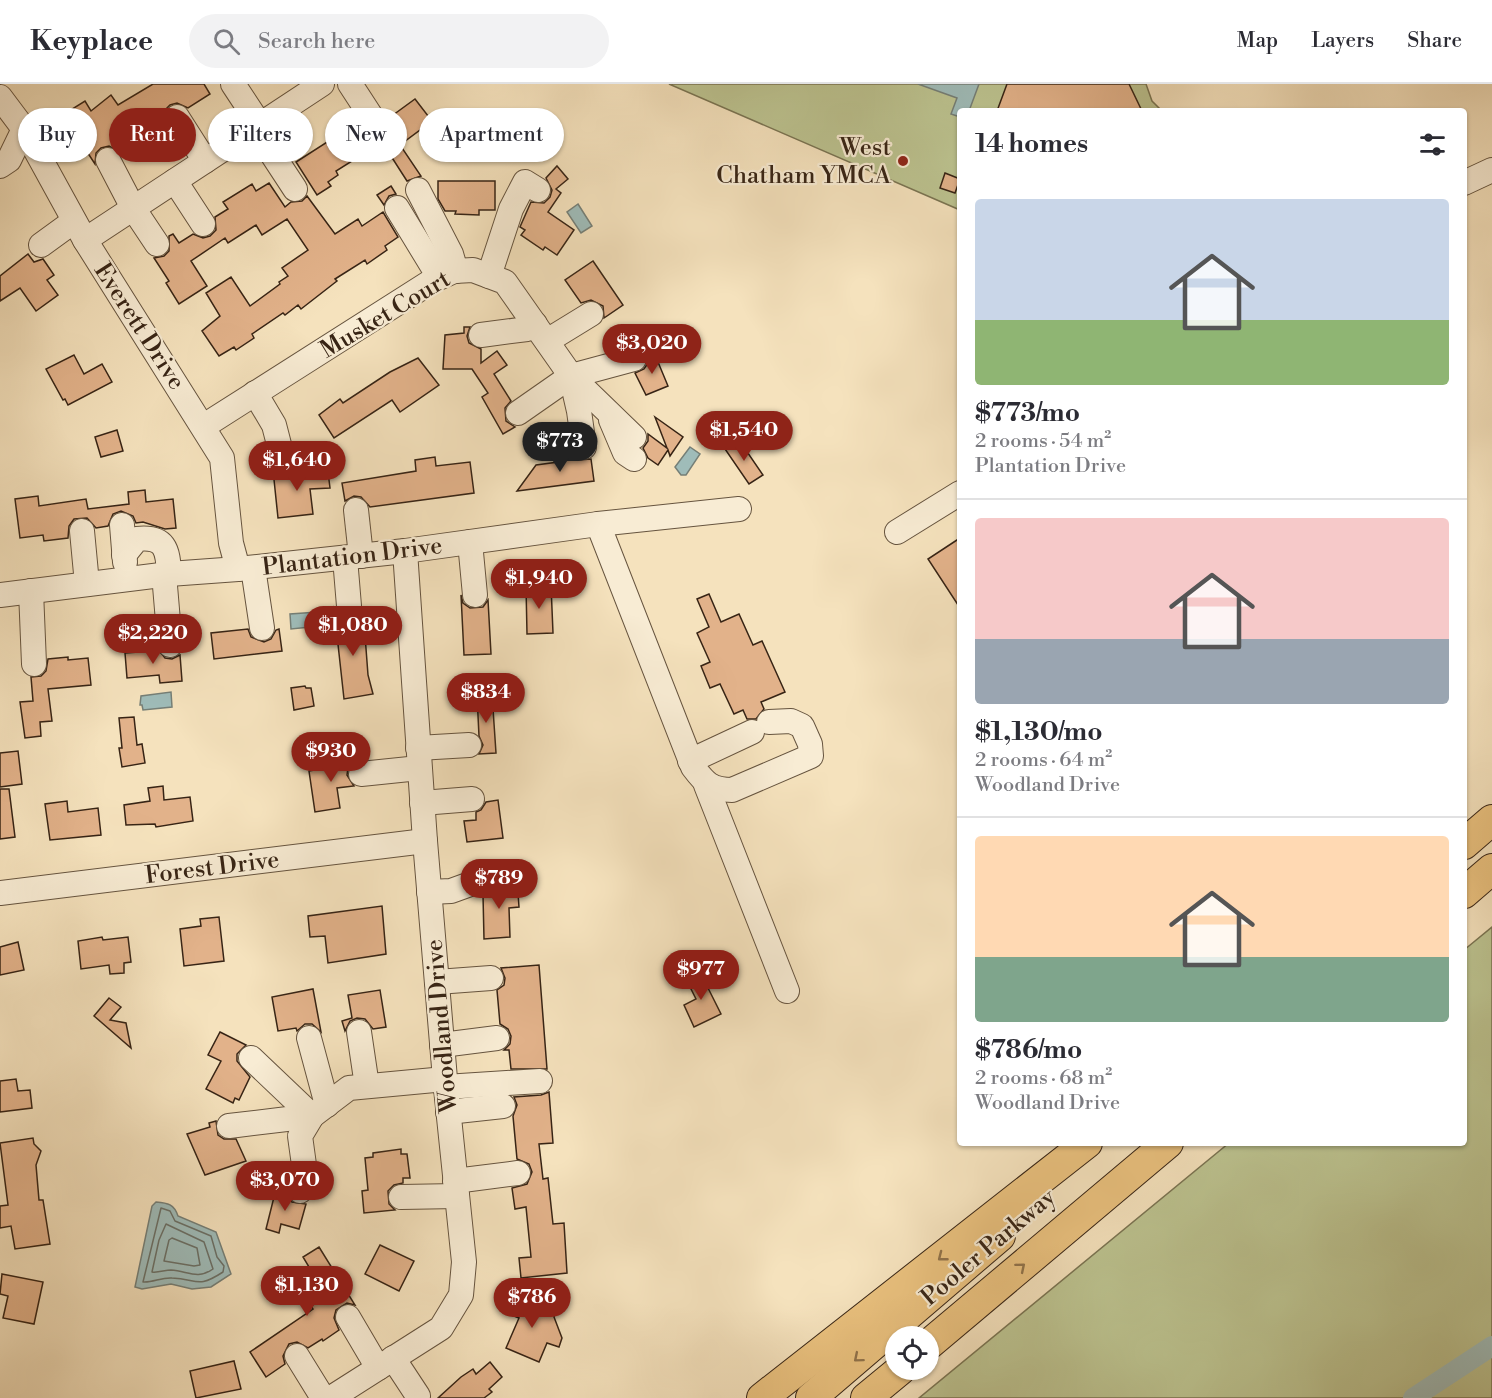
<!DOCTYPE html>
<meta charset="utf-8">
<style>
body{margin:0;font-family:"Libre Bodoni",serif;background:#f2f2f3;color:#2b2b33;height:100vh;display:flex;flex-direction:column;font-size:22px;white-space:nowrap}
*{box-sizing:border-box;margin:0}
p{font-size:20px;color:#7c7c81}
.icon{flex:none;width:33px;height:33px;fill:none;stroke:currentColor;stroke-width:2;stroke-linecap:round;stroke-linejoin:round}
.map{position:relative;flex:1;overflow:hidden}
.drawer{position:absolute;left:957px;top:24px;width:510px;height:1038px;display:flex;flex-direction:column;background:#fff;border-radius:6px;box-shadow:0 2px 4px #0004}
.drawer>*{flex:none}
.hud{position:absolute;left:18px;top:24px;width:570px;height:54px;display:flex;gap:12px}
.controls{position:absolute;left:885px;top:1242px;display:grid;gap:12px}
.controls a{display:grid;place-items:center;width:54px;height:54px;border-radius:50%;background:#fff;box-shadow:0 2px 4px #0004;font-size:30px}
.price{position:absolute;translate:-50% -51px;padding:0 14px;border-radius:21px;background:#8f2418;color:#fff;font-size:20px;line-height:39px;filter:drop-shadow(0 2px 3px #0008)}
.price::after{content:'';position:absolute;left:50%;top:36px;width:18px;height:14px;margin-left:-9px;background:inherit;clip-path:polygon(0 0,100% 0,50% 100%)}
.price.active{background:#222;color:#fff}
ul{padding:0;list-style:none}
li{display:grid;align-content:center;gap:12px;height:318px;padding:0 18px}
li+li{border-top:2px solid #e1e1e2}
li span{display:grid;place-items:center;height:186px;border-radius:6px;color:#555}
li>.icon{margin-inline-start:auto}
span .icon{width:108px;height:108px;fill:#fffc;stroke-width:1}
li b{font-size:26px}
h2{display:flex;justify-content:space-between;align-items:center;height:72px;padding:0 18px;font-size:26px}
.tag{padding:0 21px;border-radius:27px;background:#fff;box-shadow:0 2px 4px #0004;font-size:21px;line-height:54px}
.tag.active{background:#8f2418;color:#fff}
header{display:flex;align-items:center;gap:36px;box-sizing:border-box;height:84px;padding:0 30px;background:#fff;border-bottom:2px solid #e1e1e2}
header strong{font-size:28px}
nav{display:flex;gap:33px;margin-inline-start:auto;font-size:21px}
.search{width:420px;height:54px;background:#f2f2f3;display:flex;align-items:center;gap:15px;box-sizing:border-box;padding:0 21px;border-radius:33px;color:#7c7c81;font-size:22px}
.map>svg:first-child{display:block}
</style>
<header>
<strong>Keyplace</strong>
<div class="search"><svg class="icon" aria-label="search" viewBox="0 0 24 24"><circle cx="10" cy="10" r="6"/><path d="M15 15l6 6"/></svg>Search here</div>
<nav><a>Map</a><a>Layers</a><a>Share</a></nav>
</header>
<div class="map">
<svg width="1492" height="1314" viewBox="0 0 1492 1314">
<rect width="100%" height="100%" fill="#f5e2bd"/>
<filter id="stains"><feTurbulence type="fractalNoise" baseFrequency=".00333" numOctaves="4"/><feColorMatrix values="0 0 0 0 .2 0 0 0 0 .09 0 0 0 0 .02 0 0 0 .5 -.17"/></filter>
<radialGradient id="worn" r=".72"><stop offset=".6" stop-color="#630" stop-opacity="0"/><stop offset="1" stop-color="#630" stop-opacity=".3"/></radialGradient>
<!-- green -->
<g fill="#bcc390" stroke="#7a7452" stroke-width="1.5">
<path d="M669 0H1146L1152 17 1162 27H960V126Z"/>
<path d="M1492 843V1314H919L1229 1059H1464V866Z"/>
</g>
<!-- water -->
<g fill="#9fbcb9" stroke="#757f77" stroke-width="1.5">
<path d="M918 0H979L969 27H960V33L951 30 957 14Z"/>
<path d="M578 120 592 142 581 149 567 128Z"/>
<path d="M690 363 700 370 686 391H681L675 383Z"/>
<path d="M318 528 322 536 320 542 291 545 290 530Z"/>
<path d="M171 608 172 623 143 626 142 621H140L141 612Z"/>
<path d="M156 1118C168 1119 174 1120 178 1132L216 1148 231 1190 211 1203 192 1205 171 1200 142 1205 135 1203 152 1122Z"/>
<path d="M301 1188 307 1194 299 1203 300 1212 295 1216 284 1204 283 1198Z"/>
</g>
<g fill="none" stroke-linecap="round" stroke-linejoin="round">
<!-- shore -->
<g stroke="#6b7067" stroke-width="1.5">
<path d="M161 1124 170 1127 175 1137 211 1152 217 1173 224 1182 223 1188C197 1205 198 1195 172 1194 162 1193 152 1199 143 1198Z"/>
<path d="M166 1140 204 1158 213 1185C197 1196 188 1187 171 1186 165 1186 158 1189 152 1188L159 1156Z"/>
<path d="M172 1154 197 1164 200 1181 194 1182 164 1177 169 1156Z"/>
</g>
<!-- canal -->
<path stroke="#9fbcb9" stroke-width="20" d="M1413 1314 1492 1262"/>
</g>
<!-- building -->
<g fill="#e2b28a" stroke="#372415" stroke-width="1.5">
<path d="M153 0H204L210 10 188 24 177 19 170 21 164 27 165 40 120 68 109 62 101 64 96 69 95 80 80 57 74 61 62 41 73 34 69 27 85 17 91 27 111 11 118 21Z"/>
<path d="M1007 0H1129L1142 27H997Z"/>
<path d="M415 15 432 37 400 61 421 92 407 97 382 58 336 87 338 91 328 98 331 102 317 111 296 78 352 42 361 56 367 51 378 57 385 55 392 43 389 34Z"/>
<path d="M557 82 568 95 556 105 561 109 548 128 574 146 557 171 545 163 543 166 521 151 525 146 520 143 531 118 544 119 550 113 552 106 546 94Z"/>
<path d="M945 89 960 95 955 109 940 104Z"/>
<path d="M438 97H495V126H479V131L455 130 456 127H445L438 115Z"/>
<path d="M269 99 285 123 291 118 302 117 307 112 335 150 358 135 362 142 383 128 398 153 385 162 387 166 367 180 365 176 335 195 337 197 301 225 298 221 285 231 283 229 252 250 254 254 236 266 234 263 219 272 202 247 220 232 206 209 231 193 250 222 280 200 279 198 288 192 282 184 308 166 287 135 262 151 256 141 228 159 225 154 191 177 207 202 179 220 166 199 169 197 154 174 164 172 169 167V152L173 150 179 159 193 150 203 154 210 152 216 146 215 133 228 125 223 118 252 100 256 107Z"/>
<path d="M391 102 396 110 389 112 384 121 377 111Z"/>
<path d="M28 170 34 178 43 175 54 191 47 196 58 211 36 227 20 204 0 217V192Z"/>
<path d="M593 177 623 221 604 234 603 222 591 216 581 219 565 196Z"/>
<path d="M464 243H470L467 252 469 259 481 265V279L497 267 507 281 494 290 511 317 505 324 506 337 515 343 503 350 482 313 488 309 472 285H443L445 251 464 249Z"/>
<path d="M653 266 668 302 646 311 635 289 644 285 648 279 646 268Z"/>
<path d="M74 271 84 290 102 280 112 298 68 321 65 315 63 316 46 285Z"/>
<path d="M418 274 439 301 400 328 392 316 334 354 319 331 340 315 343 319 390 288Z"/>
<path d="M655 333 683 353 670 372 668 366 658 381 648 374 643 364 648 357V350L667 364Z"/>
<path d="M117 346 123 367 101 373 95 353Z"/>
<path d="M739 356 763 391 749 400 725 365Z"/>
<path d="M571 367 578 376 591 375 594 397 517 407 536 381 558 378 557 369Z"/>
<path d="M435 373 436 382 470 378 474 409 370 423 361 413 354 412 345 417 342 399 416 387 415 376Z"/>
<path d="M273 386 280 390 293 386V390L328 388 330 404 310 405 313 430 278 434Z"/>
<path d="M145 406 146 418 173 415 176 444 165 445 143 438 136 439 133 432 121 427 113 430 108 442 96 444 87 434 74 435 69 442 68 454 44 457 43 451 20 454 15 415 38 412 39 422 86 415 88 425 129 420 128 408Z"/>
<path d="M960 454V524L928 475Z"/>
<path d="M551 501 553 549 527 550 526 502Z"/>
<path d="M709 510 721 538 739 530 753 561 762 557 785 608 761 618 764 625 756 635H747L743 626 734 630 720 600 710 604 701 582 710 578 697 549 709 543 697 515Z"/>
<path d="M461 511 463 519 470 524 483 523 488 516 491 570 464 571Z"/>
<path d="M334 524 343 535 351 536 361 530 362 538H364L368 591 373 610 344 615Z"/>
<path d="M248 545 251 553 264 558 271 555 276 546 279 545 282 567 214 575 211 549Z"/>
<path d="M156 562 165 574 172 575 180 571 182 597 160 599 159 591 127 594 125 569 138 568V564Z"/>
<path d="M68 573V576L88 574 91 601 48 605 52 637 40 638 41 652 25 654 20 618 33 617 31 593 41 592 46 587 48 575Z"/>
<path d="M305 602 306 604H311L314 622 294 626 291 604Z"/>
<path d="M492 610 496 669 479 670 483 661 479 652 477 611Z"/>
<path d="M134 633 137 661 142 660 145 679 122 683 119 664H122L119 634Z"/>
<path d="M18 667 22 700 0 703V669Z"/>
<path d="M358 671 359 676 348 684 347 691 354 702 337 704 340 724 315 728 309 687 331 683 330 675Z"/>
<path d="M163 702 164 716 190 713 193 737 156 743 155 740 126 741 124 721 150 717 148 704Z"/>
<path d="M0 705H9L15 753 0 755Z"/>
<path d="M498 716 503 754 467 758 464 737 476 736V728L481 726 486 718Z"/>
<path d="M67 717 68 728 98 724 101 751 50 756 45 720Z"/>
<path d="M505 784 507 810 518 809 519 823 509 824 510 853 484 855 483 811 497 804 501 796 497 785Z"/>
<path d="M382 822 386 870 328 879 325 852 310 853 308 832Z"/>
<path d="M219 833 224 877 184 882 180 845 201 842 200 835Z"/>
<path d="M102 853 103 856 128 853 131 878 124 879V889L110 890 109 881 81 885 78 857Z"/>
<path d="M18 858 24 886 0 891V863Z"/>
<path d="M539 881 547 985H511L509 966H504L510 960 511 952 508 945 500 940 497 906 504 901 505 894 501 884Z"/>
<path d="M699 886 721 930 694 943 684 921 696 915 685 893Z"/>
<path d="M313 905 321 948 312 940H305L297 947 296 944 278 947 272 913Z"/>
<path d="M380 906 386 943 373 945 365 935 357 934 350 937 345 947 342 937 352 934 348 911Z"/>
<path d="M109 914 121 923 110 936 126 939 131 964 94 932Z"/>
<path d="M220 948 246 961 237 970V977L250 993 239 1016 235 1014 233 1019 206 1005 221 977 208 971Z"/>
<path d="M16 995 18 1007 30 1006 32 1024 0 1028V997Z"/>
<path d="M549 1008 553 1059 539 1060 543 1095 548 1094 553 1140 564 1139 567 1189 521 1194 519 1174 531 1173 526 1123 515 1125 512 1104 527 1100 532 1088 529 1080 517 1075 513 1032 517 1021 514 1013 541 1011Z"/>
<path d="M216 1037 218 1051 224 1055H236L246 1077 205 1091 187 1050 210 1043 209 1039Z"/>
<path d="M33 1054 34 1060 41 1067 36 1081 39 1116H43L50 1160 15 1165 11 1142 0 1144V1122L8 1121 0 1059Z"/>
<path d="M401 1065V1070H407L410 1094H403V1099L394 1101 388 1107 389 1120 395 1126 364 1129 362 1107 368 1106 365 1074 373 1073V1069Z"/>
<path d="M277 1101 286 1104 287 1112 292 1118 306 1120 299 1145 281 1140 279 1149 266 1145Z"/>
<path d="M380 1161 414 1177 399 1207 365 1190Z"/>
<path d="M319 1163 355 1221 347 1219 336 1226 334 1234 339 1246 323 1257 322 1255 308 1264 297 1258 289 1260 283 1272 285 1280 266 1293 250 1268 313 1225 311 1222 324 1214 319 1205 321 1203 303 1173Z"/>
<path d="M2 1190 43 1198 34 1240 3 1234 8 1212 0 1210Z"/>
<path d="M511 1210 555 1229 554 1233 562 1254 559 1263 547 1259 539 1278 506 1264 519 1234 504 1228Z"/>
<path d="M234 1277 241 1305 196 1314 190 1287Z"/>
<path d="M490 1278 502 1293 489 1305 492 1308 484 1314H438L461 1293 473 1285 476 1290Z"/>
</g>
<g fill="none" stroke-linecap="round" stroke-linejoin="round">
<defs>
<g id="minor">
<path d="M233 0 260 41"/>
<path d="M350 0 378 43"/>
<path d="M0 13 24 45 85 156 222 374 231 459 238 485"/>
<path d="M177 33 205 77"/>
<path d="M255 44 295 105"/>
<path d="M108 76 133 124 157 160"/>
<path d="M0 82 9 76 24 45"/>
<path d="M175 97 203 140"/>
<path d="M1464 99 1492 86"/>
<path d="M418 106 451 170 456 187"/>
<path d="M397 124 439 193"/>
<path d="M85 156 322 0"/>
<path d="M41 161 74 137"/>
<path d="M489 192 511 125 525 98 538 106"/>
<path d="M481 251 527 245 535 240"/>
<path d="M547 257 591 230"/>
<path d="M571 292 579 327 584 363"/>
<path d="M255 309 274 341 283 376"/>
<path d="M518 329 571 292 634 275"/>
<path d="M611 336 625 369 634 375"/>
<path d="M204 342 432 197 454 187 473 186 505 198 571 292 634 353"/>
<path d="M356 426 361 472"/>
<path d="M598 440 693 683C705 699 711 706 732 706L811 672 810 660 802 642 791 637 769 638"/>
<path d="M122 441 125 478"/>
<path d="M82 447 87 500"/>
<path d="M897 448 960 409"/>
<path d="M470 458 475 511"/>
<path d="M124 471 137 455C165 452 168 465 169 490"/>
<path d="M345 474 349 522"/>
<path d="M253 484 262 544"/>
<path d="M164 490 170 561"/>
<path d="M31 507 34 580"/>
<path d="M0 511 169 490 238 485 405 467 598 440 739 425"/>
<path d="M418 664 469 661"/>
<path d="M690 677 752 648"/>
<path d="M361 690 419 684"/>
<path d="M706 701 787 907"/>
<path d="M422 719 472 715"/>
<path d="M429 808 451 807 487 794"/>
<path d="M0 809 425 757"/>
<path d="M437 898 491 894"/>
<path d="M359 948 367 1002"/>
<path d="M309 954 327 1021"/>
<path d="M442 961 497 954"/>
<path d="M251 974 312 1032"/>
<path d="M445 1003 540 997"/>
<path d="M448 1028 503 1022"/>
<path d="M229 1042 312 1032"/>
<path d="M455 1097 518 1089"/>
<path d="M300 1107 304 1081 300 1052 312 1032 349 1004 445 995"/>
<path d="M401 1113 457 1112"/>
<path d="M348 1233 378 1284"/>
<path d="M297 1272 323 1314"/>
<path d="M393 1274 418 1312"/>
<path d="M331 1314 441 1244 461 1211 464 1178 445 995 425 757 405 467"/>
</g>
<g id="major">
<path d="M1464 760 1492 736"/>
<path d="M1464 809 1492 785"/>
<path d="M928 1261 1168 1059"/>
<path d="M762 1314 1087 1059"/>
<path d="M811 1314 1000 1152"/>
<path d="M866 1314 900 1286"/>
</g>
</defs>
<!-- minor casing -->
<use href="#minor" stroke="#66543f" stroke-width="26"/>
<!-- major casing -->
<use href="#major" stroke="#372415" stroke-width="32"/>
<!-- minor -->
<use href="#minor" stroke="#f8ecd4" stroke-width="24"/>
<!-- major -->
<use href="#major" stroke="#eac17e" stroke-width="30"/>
</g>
<!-- one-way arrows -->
<defs><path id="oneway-chevron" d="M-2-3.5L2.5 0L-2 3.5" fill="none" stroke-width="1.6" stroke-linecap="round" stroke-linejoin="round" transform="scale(1.5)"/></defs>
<g stroke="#90724a">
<use href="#oneway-chevron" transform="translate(942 1173) rotate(142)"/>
<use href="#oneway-chevron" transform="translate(1021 1183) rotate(-40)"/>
<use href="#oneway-chevron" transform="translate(858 1274) rotate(140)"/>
</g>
<!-- markers -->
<circle fill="#8f2418" stroke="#f8ecd4" stroke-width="2" cx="903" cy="77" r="6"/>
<g text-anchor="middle" stroke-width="4.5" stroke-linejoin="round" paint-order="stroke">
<!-- poi labels -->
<g font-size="24" fill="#372415" stroke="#f8ecd4" text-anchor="end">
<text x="891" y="71">West<tspan x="891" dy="28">Chatham YMCA</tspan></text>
</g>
<!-- street labels -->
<g font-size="24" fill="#372415" stroke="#f8ecd4">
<text transform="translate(385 230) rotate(-31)" y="8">Musket Court</text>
<text transform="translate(140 242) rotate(57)" y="8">Everett Drive</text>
<text transform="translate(352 472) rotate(-7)" y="8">Plantation Drive</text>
<text transform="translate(212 783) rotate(-7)" y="8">Forest Drive</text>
<text transform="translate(441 942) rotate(-95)" y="8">Woodland Drive</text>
<text transform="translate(988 1163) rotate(-40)" y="8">Pooler Parkway</text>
</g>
</g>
<rect width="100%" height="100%" filter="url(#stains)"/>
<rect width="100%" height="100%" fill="url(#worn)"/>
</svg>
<div class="controls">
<a><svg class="icon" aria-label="locate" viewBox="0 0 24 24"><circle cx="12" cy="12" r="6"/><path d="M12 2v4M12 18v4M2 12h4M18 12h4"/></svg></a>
</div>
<b class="price" style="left:652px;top:291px">$3,020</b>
<b class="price" style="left:744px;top:378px">$1,540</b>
<b class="price active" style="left:560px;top:389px">$773</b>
<b class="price" style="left:297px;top:408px">$1,640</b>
<b class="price" style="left:539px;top:526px">$1,940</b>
<b class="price" style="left:353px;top:573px">$1,080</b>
<b class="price" style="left:153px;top:581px">$2,220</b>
<b class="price" style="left:486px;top:640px">$834</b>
<b class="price" style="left:331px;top:699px">$930</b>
<b class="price" style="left:499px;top:826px">$789</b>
<b class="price" style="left:701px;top:917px">$977</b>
<b class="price" style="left:285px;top:1128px">$3,070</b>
<b class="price" style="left:307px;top:1233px">$1,130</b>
<b class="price" style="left:532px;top:1245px">$786</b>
<div class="hud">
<a class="tag">Buy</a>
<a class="tag active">Rent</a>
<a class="tag">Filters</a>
<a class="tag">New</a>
<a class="tag">Apartment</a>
</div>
<section class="drawer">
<h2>14 homes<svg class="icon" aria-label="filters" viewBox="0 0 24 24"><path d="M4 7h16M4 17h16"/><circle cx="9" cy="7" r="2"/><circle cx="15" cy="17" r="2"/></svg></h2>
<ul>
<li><span style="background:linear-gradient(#c9d6e8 65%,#8fb573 0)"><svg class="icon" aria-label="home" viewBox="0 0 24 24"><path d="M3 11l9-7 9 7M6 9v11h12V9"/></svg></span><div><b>$773/mo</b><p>2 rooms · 54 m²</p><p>Plantation Drive</p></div></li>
<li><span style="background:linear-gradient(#f6c9c9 65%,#9aa5b1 0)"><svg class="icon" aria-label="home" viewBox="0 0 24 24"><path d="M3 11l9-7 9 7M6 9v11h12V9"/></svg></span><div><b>$1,130/mo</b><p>2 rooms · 64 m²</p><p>Woodland Drive</p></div></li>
<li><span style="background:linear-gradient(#ffd9b3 65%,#7fa58c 0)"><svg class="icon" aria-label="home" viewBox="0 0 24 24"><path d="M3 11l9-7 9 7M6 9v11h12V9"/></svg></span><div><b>$786/mo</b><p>2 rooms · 68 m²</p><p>Woodland Drive</p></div></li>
</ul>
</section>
</div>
